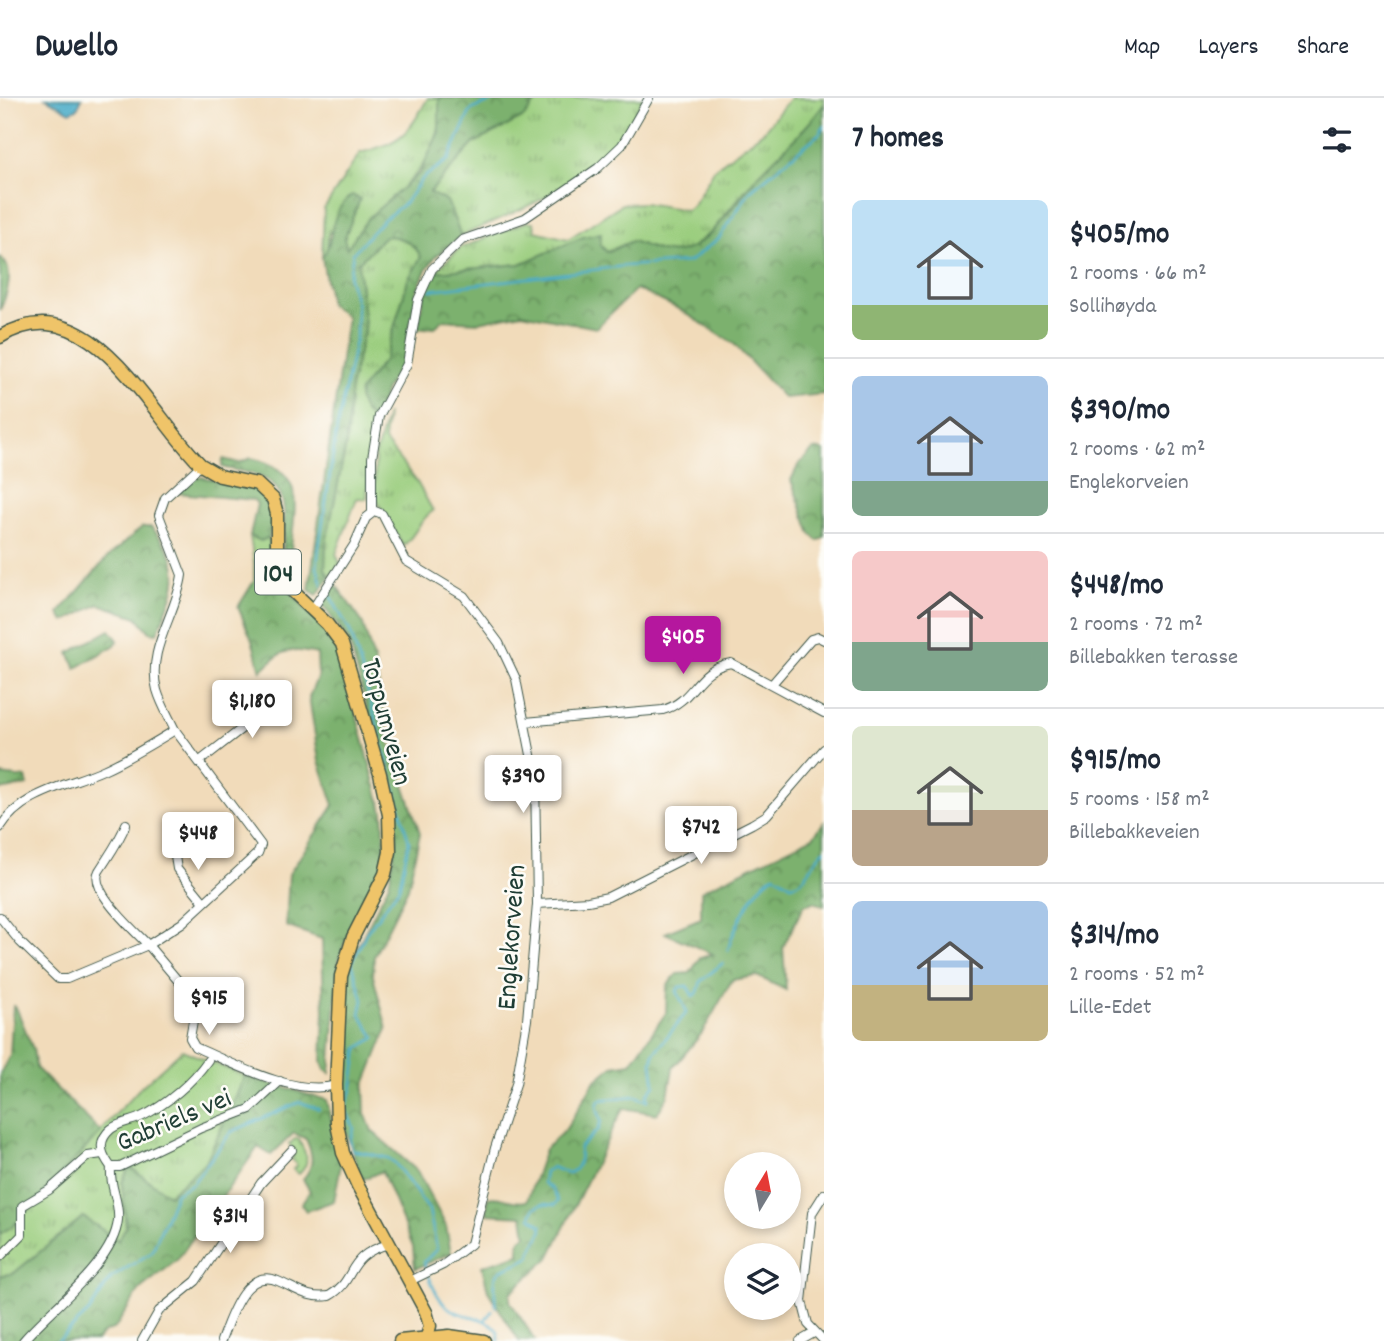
<!DOCTYPE html>
<meta charset="utf-8">
<style>
body{margin:0;font-family:Dekko,sans-serif;background:#f2f2f3;color:#1f2937;height:100vh;display:flex;flex-direction:column;font-size:26px;white-space:nowrap}
*{box-sizing:border-box;margin:0}
p{font-size:23px;color:#747a83}
.icon{flex:none;width:38px;height:38px;fill:none;stroke:currentColor;stroke-width:2;stroke-linecap:round;stroke-linejoin:round}
.map{position:relative;flex:1;overflow:hidden}
.panel{display:flex;flex-direction:column;background:#fff;width:560px}
.panel>*{flex:none}
.needle{width:46px;rotate:10deg}
.buttons{position:absolute;left:724px;top:1054px;display:grid;gap:14px}
.buttons a{display:grid;place-items:center;width:77px;height:77px;border-radius:50%;background:#fff;box-shadow:0 4px 10px #0003;font-size:35px}
.price{position:absolute;translate:-50% -60px;padding:0 16px;border-radius:7px;background:#fff;color:#222;font-size:23px;line-height:46px;filter:drop-shadow(0 2px 4px #0008)}
.price::after{content:'';position:absolute;left:50%;top:42px;width:21px;height:16px;margin-left:-10px;background:inherit;clip-path:polygon(0 0,100% 0,50% 100%)}
.price.current{background:#b5179e;color:#fff}
ul{padding:0;list-style:none}
li{display:flex;align-items:center;gap:21px;height:175px;padding:0 28px}
li+li{border-top:2px solid #e0e1e3}
li span{display:grid;place-items:center;flex:none;width:196px;height:140px;border-radius:10px;color:#555}
li>.icon{margin-inline-start:auto}
span .icon{width:84px;height:84px;fill:#fffc;stroke-width:1}
li b{font-size:30px}
h2{display:flex;justify-content:space-between;align-items:center;height:84px;padding:0 28px;font-size:30px}
header{display:flex;align-items:center;gap:42px;box-sizing:border-box;height:98px;padding:0 35px;background:#fff;border-bottom:2px solid #e0e1e3}
header strong{font-size:33px}
nav{display:flex;gap:38px;margin-inline-start:auto;font-size:24px}
main{display:flex;flex:1;min-height:0}
.map>svg:first-child{display:block}
</style>
<header>
<strong>Dwello</strong>
<nav><a>Map</a><a>Layers</a><a>Share</a></nav>
</header>
<main>
<div class="map">
<svg width="824" height="1243" viewBox="0 0 824 1243">
<defs>
<pattern id="grass-tufts" width="24" height="20" patternUnits="userSpaceOnUse" patternTransform="scale(1.75)"><rect width="24" height="20" fill="#9bce7f"/><path d="M3 7l-1-3M5 7V3M7 7l1-3M15 17l-1-3M17 17v-4M19 17l1-3" fill="none" stroke="#7ea869"/></pattern>
<pattern id="forest-crowns" width="20" height="18" patternUnits="userSpaceOnUse" patternTransform="scale(1.75)"><rect width="20" height="18" fill="#7cb16e"/><path d="M2 6a3 3 0 1 1 6 0M12 15a3 3 0 1 1 6 0" fill="none" stroke="#65915b"/></pattern>
<pattern id="water-ripples" width="26" height="14" patternUnits="userSpaceOnUse" patternTransform="scale(1.75)"><rect width="26" height="14" fill="#48acc8"/><path d="M2 4q2-2 4 0t4 0M15 11q2-2 4 0t4 0" fill="none" stroke="#3b8da3"/></pattern>
</defs>
<rect width="100%" height="100%" fill="#fdfcf7"/>
<filter id="ink" filterUnits="userSpaceOnUse"><feTurbulence type="fractalNoise" baseFrequency=".0143" numOctaves="2"/><feDisplacementMap in="SourceGraphic" scale="14" xChannelSelector="R" yChannelSelector="G"/><feConvolveMatrix kernelMatrix="1 2 1 2 8 2 1 2 1" color-interpolation-filters="sRGB"/></filter>
<filter id="wash" filterUnits="userSpaceOnUse"><feTurbulence type="fractalNoise" baseFrequency=".00686" numOctaves="4" result="noise"/><feDisplacementMap in="SourceGraphic" scale="28" xChannelSelector="R" yChannelSelector="G"/><feGaussianBlur stdDeviation="1.57" result="paint"/><feColorMatrix in="noise" values="0 0 0 0 0 0 0 0 0 0 0 0 0 0 0 0 0 1.4 0 .05"/><feComposite in="paint" operator="in"/></filter>
<g filter="url(#wash)">
<rect width="100%" height="100%" fill="#f1dbba"/>
<!-- grass -->
<g fill="url(#grass-tufts)" stroke="#5d865a" stroke-width="2">
<path d="M428 0H439C442 8 440 13 440 21 435 81 375 105 347 151L344 141 360 101 328 136 327 154 322 159 324 111 360 55C402 43 406 39 428 0Z"/>
<path d="M539 0H643C635 16 627 33 615 47 575 92 515 114 461 138L447 103 428 96 474 45 524 19Z"/>
<path d="M790 0H824V6L809 29 756 79 712 133 687 153 670 156 632 143 607 154 600 147 601 136 520 166 435 174 460 150 526 124H534L535 133 568 141 622 106 644 105 686 112 693 107 715 70 763 34Z"/>
<path d="M385 138C400 138 415 145 421 159L408 182 385 261 360 293 359 302 365 315 374 322 369 350 367 401 357 400 336 456 340 465 330 479 325 471 326 445 346 346 351 287 365 228 358 165Z"/>
<path d="M387 316 384 342 417 384 433 413C419 422 416 437 403 448L375 399V359Z"/>
<path d="M250 438 261 443 269 439V463L263 458 254 465Z"/>
<path d="M182 952 245 978 206 1064 168 1097 130 1069 122 1085 126 1129 118 1143 83 1119 14 1175 0 1178V1136L15 1126 140 990Z"/>
</g>
<!-- forest -->
<g fill="url(#forest-crowns)" stroke="#4e7751" stroke-width="2">
<path d="M439 0H539L524 19 474 45 429 95 447 103 461 138 436 158 426 172 417 192 403 264 387 289 374 322 365 315 359 302 360 293 385 261 408 182 421 159C415 145 400 138 385 138L358 165 365 228 351 287 346 346 326 445 325 471 330 479 317 497 309 492 347 219 330 207 322 159C336 144 326 115 352 97L360 101 344 141 347 150 368 120 420 75 439 34Z"/>
<path d="M824 6V296L784 300 734 246 679 211 636 191 596 230 522 215 479 224 443 222 435 229 418 231 425 191 435 174 520 166 583 139 601 135 600 147 607 154 632 143C648 149 666 158 683 153 710 146 737 102 755 81 778 55 804 35 824 6Z"/>
<path d="M0 159C16 171 7 197 0 212Z"/>
<path d="M814 351 824 353V439L818 443 811 436 791 382 799 366Z"/>
<path d="M251 360C318 375 287 423 291 471L284 467C279 437 298 393 260 378 249 373 235 373 222 369L223 361 239 365Z"/>
<path d="M202 379C223 387 268 381 273 412 274 420 270 431 269 439L261 443 250 438 257 406 254 402 177 395 192 381Z"/>
<path d="M142 429H151C189 469 176 489 157 535L150 534 137 519 99 506 64 524 59 515 106 461Z"/>
<path d="M264 458 269 463 272 473 337 546 383 714 385 751 383 766 374 791 347 838 339 860 330 975 325 972 322 963 324 913 322 841 286 828 289 776 334 707 319 663 309 599 318 578 317 556C287 550 282 551 261 573L252 542 238 509 254 483V465Z"/>
<path d="M336 487 362 524 374 562 388 638 420 735 408 790 374 858 373 878 387 931 364 989 365 1015 372 1033 417 1073 446 1128 451 1155 415 1171 413 1149 382 1073 362 1082 343 1025 346 900 350 864 389 786 397 739 386 681 352 554 347 540 322 506Z"/>
<path d="M110 532 118 542 115 547 76 570 69 555Z"/>
<path d="M0 677 26 680 28 687 0 692Z"/>
<path d="M824 724V808L814 804 804 807 783 849 786 892 757 878 732 882 702 935 673 970 668 998 657 1016 623 1010 549 1160 510 1195V1203L535 1242 519 1243 488 1193 482 1168 519 1156V1143L526 1137 523 1118 487 1116 488 1100C501 1096 512 1107 527 1103L545 1051 566 1031 594 984 613 968 631 965 666 915 667 888 677 876 690 875 700 860 713 856 665 835 701 820V793L813 739Z"/>
<path d="M13 908 16 909 33 951 36 970 101 1034 15 1126 0 1136V976L10 957Z"/>
<path d="M245 978 327 1002 341 1066 334 1103 306 1113 301 1106 310 1093 303 1081C315 1067 313 1057 306 1041L294 1035 271 1057 258 1049 177 1162 140 1191 115 1230 103 1235 96 1243H0V1178L14 1175 83 1119 118 1142 126 1129 122 1085 129 1069 169 1097 206 1064Z"/>
</g>
<!-- park -->
<path fill="#9bce7f" stroke="#5d865a" stroke-width="2" d="M295 1041H298C306 1055 312 1064 299 1076L293 1071 297 1068 292 1061 295 1053 289 1046Z"/>
<!-- water -->
<path fill="url(#water-ripples)" stroke="#34747e" stroke-width="2" d="M46 0H82L77 11 70 14Z"/>
<g fill="none" stroke-linecap="round" stroke-linejoin="round">
<!-- stream -->
<g stroke="#48acc8" stroke-width="2.5">
<path d="M430 192 625 168 689 164 719 140 750 93 819 36 824 28"/>
<path d="M322 487 317 469 319 449 337 330 356 239 357 208 349 180 353 155 383 122 405 105 423 80 448 62 471 12 500 0"/>
<path d="M329 496 350 533 360 565 409 744 399 790 366 835 352 865 363 902 360 916 375 940 358 950 352 992 345 1010 354 1030 350 1042 352 1052 388 1060 395 1065 429 1112 437 1151 424 1164 426 1171"/>
<path d="M728 852C733 831 756 785 775 777L791 787C809 784 811 763 824 752"/>
<path d="M429 1178C448 1233 473 1206 498 1233V1243"/>
<path d="M496 1209C491 1162 499 1177 530 1159 530 1146 545 1139 541 1127L531 1119 534 1110 542 1106 555 1107 558 1103 552 1091 543 1085 545 1074 552 1069 568 1076C581 1070 579 1062 580 1049L598 1032 601 1023 597 1009 599 1002 636 998 648 1003 647 996 655 987 652 965 654 955 687 914 677 893 679 889 687 888 693 898 698 894 701 883 723 865"/>
<path d="M485 1222 492 1213"/>
<path d="M58 1243 89 1214 111 1180 152 1154 176 1095 193 1085 231 1034 300 1004 319 1011"/>
</g>
</g>
</g>
<g filter="url(#ink)">
<g fill="none" stroke-linecap="round" stroke-linejoin="round">
<defs>
<g id="minor">
<path d="M372 413V360L379 318 407 266 418 202 432 171 462 142 525 120 598 70 622 47 649 0"/>
<path d="M312 512 354 447 366 420 375 413 382 416 406 463 464 498 499 545 516 581 535 677 537 806 527 922 516 986 495 1050 471 1146 443 1167 410 1183"/>
<path d="M772 586 811 541 818 539 824 542"/>
<path d="M525 624 663 612C695 603 695 571 731 565L824 615"/>
<path d="M175 632C169 619 161 606 157 592 146 551 177 516 182 477L159 417 165 400 201 367"/>
<path d="M200 663 285 597"/>
<path d="M0 730C22 694 67 688 103 672 128 661 152 646 175 632L261 747 258 755 182 825 148 847C135 833 88 792 99 773 109 757 119 744 126 726"/>
<path d="M174 752 177 771 204 804"/>
<path d="M537 806 588 803 608 799 752 726 767 717 824 651"/>
<path d="M0 819 20 844 58 881H67L148 847 190 897 195 911 190 940 195 949C232 965 295 999 336 987"/>
<path d="M111 1069H120L201 1030 250 1011 280 983"/>
<path d="M111 1069C103 1058 97 1047 107 1035 115 1025 130 1024 141 1019 166 1007 193 984 208 962"/>
<path d="M0 1159 22 1137V1108L49 1092 88 1058 102 1056"/>
<path d="M23 1243C50 1211 114 1165 118 1122 120 1104 109 1088 111 1069"/>
<path d="M142 1243 159 1213 196 1183 261 1085 292 1052"/>
<path d="M221 1243C229 1222 245 1168 278 1183 297 1191 307 1201 329 1198 358 1182 344 1158 389 1146"/>
<path d="M800 1243 814 1235"/>
<path d="M824 1243 808 1226 802 1203 812 1115 824 1096"/>
</g>
<g id="primary">
<path d="M0 239C89 184 149 316 201 367L220 378 257 386 273 401 277 416V472L283 484 327 526 342 546 380 676 389 717 390 754 385 776 353 839 341 878 336 987 337 1026 343 1055 358 1088 426 1214 430 1228 427 1239"/>
<path d="M400 1243 449 1238 484 1243"/>
</g>
</defs>
<!-- minor casing -->
<use href="#minor" stroke="#3e5548" stroke-width="10"/>
<!-- primary casing -->
<use href="#primary" stroke="#3e5548" stroke-width="15"/>
<!-- minor -->
<use href="#minor" stroke="#fff" stroke-width="8"/>
<!-- primary -->
<use href="#primary" stroke="#efc469" stroke-width="12"/>
</g>
</g>
<g text-anchor="middle" stroke-width="5" stroke-linejoin="round" paint-order="stroke">
<!-- shield labels -->
<rect fill="#fdfcf7" stroke="#62766e" stroke-width="2" x="255" y="451.5" width="46" height="45" rx="5"/>
<g font-size="26" font-weight="bold" fill="#1f3d34">
<text x="278" y="483">104</text>
</g>
<!-- street labels -->
<g font-size="28" fill="#1f3d34" stroke="#fdfcf7">
<text transform="translate(389 623) rotate(75)" y="10">Torpumveien</text>
<text transform="translate(509 839) rotate(-86)" y="10">Englekorveien</text>
<text transform="translate(173 1020) rotate(-23)" y="10">Gabriels vei</text>
</g>
</g>
</svg>
<div class="buttons">
<a><svg class="needle" viewBox="-14 -14 28 28"><path d="M0-13l5 13h-10z" fill="#e53935"/><path d="M0 13l5-13h-10z" fill="#747a83"/></svg></a>
<a><svg class="icon" aria-label="layers" viewBox="0 0 24 24"><path d="M12 4l9 5-9 5-9-5zM3 14l9 5 9-5"/></svg></a>
</div>
<b class="price current" style="left:683px;top:578px">$405</b>
<b class="price" style="left:252px;top:642px">$1,180</b>
<b class="price" style="left:523px;top:717px">$390</b>
<b class="price" style="left:701px;top:768px">$742</b>
<b class="price" style="left:198px;top:774px">$448</b>
<b class="price" style="left:209px;top:939px">$915</b>
<b class="price" style="left:230px;top:1157px">$314</b>
</div>
<section class="panel">
<h2>7 homes<svg class="icon" aria-label="filters" viewBox="0 0 24 24"><path d="M4 7h16M4 17h16"/><circle cx="9" cy="7" r="2"/><circle cx="15" cy="17" r="2"/></svg></h2>
<ul>
<li><span style="background:linear-gradient(#bfe0f5 75%,#8fb573 0)"><svg class="icon" aria-label="home" viewBox="0 0 24 24"><path d="M3 11l9-7 9 7M6 9v11h12V9"/></svg></span><div><b>$405/mo</b><p>2 rooms · 66 m²</p><p>Sollihøyda</p></div></li>
<li><span style="background:linear-gradient(#a9c7e8 75%,#7fa58c 0)"><svg class="icon" aria-label="home" viewBox="0 0 24 24"><path d="M3 11l9-7 9 7M6 9v11h12V9"/></svg></span><div><b>$390/mo</b><p>2 rooms · 62 m²</p><p>Englekorveien</p></div></li>
<li><span style="background:linear-gradient(#f6c9c9 65%,#7fa58c 0)"><svg class="icon" aria-label="home" viewBox="0 0 24 24"><path d="M3 11l9-7 9 7M6 9v11h12V9"/></svg></span><div><b>$448/mo</b><p>2 rooms · 72 m²</p><p>Billebakken terasse</p></div></li>
<li><span style="background:linear-gradient(#dfe7d0 60%,#b9a48a 0)"><svg class="icon" aria-label="home" viewBox="0 0 24 24"><path d="M3 11l9-7 9 7M6 9v11h12V9"/></svg></span><div><b>$915/mo</b><p>5 rooms · 158 m²</p><p>Billebakkeveien</p></div></li>
<li><span style="background:linear-gradient(#a9c7e8 60%,#c2b280 0)"><svg class="icon" aria-label="home" viewBox="0 0 24 24"><path d="M3 11l9-7 9 7M6 9v11h12V9"/></svg></span><div><b>$314/mo</b><p>2 rooms · 52 m²</p><p>Lille-Edet</p></div></li>
</ul>
</section>
</main>
